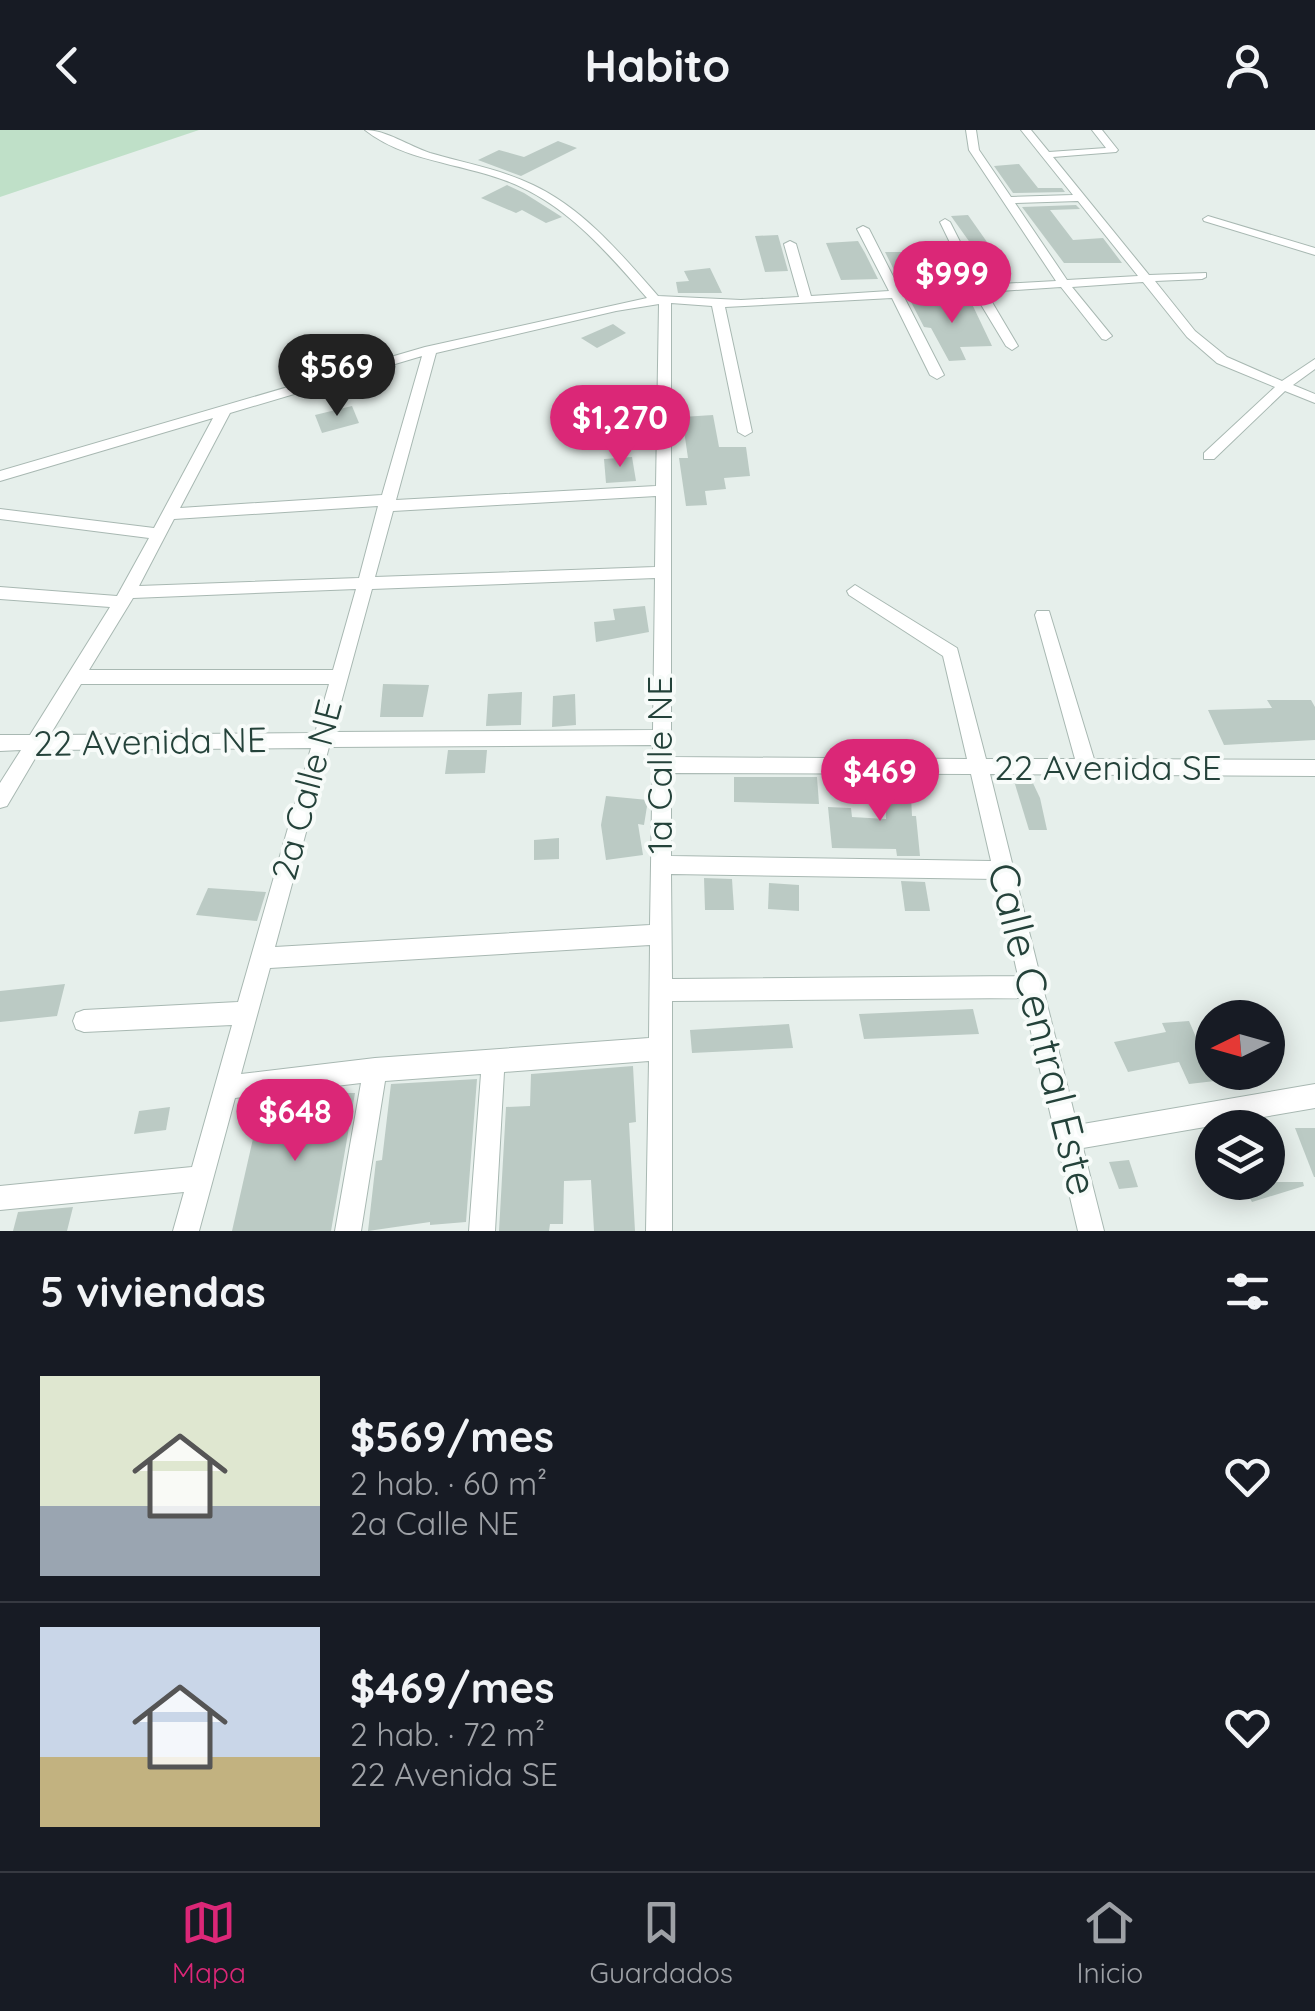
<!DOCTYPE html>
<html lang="es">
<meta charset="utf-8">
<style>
body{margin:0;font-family:Quicksand,sans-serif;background:#242831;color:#f1f3f6;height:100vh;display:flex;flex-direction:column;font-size:38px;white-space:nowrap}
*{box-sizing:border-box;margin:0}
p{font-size:32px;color:#9ea1a6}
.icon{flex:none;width:55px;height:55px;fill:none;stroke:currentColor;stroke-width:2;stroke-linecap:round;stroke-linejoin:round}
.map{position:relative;height:1101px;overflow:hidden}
.drawer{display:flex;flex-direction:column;background:#171b24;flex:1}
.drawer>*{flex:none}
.needle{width:65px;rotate:265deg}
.fabs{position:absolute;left:1195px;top:870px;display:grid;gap:20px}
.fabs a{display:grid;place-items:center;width:90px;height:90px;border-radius:50%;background:#171b24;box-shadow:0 5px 25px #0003;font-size:50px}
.price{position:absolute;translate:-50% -85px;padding:0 22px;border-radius:35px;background:#db2777;color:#fff;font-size:32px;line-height:65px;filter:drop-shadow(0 2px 5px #0008)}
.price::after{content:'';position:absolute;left:50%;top:60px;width:30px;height:22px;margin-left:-15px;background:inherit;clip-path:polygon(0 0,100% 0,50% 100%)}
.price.active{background:#222;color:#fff}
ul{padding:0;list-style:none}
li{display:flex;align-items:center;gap:30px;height:250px;padding:0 40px}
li+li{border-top:2px solid #363941}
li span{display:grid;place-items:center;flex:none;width:280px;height:200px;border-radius:0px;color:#555}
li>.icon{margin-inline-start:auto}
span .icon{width:120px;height:120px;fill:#fffc;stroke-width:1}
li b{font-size:42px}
h2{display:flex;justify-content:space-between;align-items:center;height:120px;padding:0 40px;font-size:42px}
header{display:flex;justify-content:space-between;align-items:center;height:130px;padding:0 40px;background:#171b24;font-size:45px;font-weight:700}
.tabs{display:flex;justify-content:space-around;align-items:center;height:140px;border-top:2px solid #363941;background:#171b24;font-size:28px;color:#9ea1a6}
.tabs a{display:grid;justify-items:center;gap:5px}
.tabs .active{color:#db2777}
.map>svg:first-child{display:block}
</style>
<header><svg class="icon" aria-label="back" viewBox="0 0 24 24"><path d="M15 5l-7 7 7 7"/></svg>Habito<svg class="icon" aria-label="person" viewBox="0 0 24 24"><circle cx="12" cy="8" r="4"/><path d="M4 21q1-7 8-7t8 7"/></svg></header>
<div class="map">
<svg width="1315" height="1101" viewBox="0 0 1315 1101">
<rect width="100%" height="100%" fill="#e6efeb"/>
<!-- green -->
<path fill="#bfe0c8" d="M0 0H199L0 67Z"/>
<!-- building -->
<g fill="#bbcac4">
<path d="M558 11 577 18 521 46 478 30 499 20 524 27Z"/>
<path d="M1019 34 1038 58H1062L1065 62 1013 63 994 36Z"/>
<path d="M507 55 524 63 562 87 546 93 522 80 516 83 481 68Z"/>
<path d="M1076 75 1080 79 1050 80 1073 110 1103 108 1122 133H1064L1022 77Z"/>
<path d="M968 85 987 112 971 114 951 86Z"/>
<path d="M778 105 788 141 765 142 755 106Z"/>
<path d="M858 111 865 123 878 149 841 150 826 113Z"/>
<path d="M885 122H904L921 155 902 156Z"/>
<path d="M710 138 722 163H678L676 152 689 151 684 141Z"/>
<path d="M943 169 947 177 972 174 992 216 960 217 966 230 949 231 931 198 924 197 910 170Z"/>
<path d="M613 194 626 203 597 218 581 208Z"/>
<path d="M352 276 359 293 322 303 315 285Z"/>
<path d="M713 285 719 317H746L750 346 724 348 726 359 705 361 707 375 686 376 679 328H688L682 287Z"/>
<path d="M632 327 636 351 606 353 604 329Z"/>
<path d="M645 476 649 502 596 512 594 492 615 490 613 479Z"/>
<path d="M383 554 429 555 423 587H380Z"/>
<path d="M522 562 521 595 486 596 488 564Z"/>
<path d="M575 564 576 595 552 597 553 566Z"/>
<path d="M1267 570H1311L1315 577V610L1224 615 1208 580 1272 578Z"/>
<path d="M448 620H487L485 643 445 644Z"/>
<path d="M734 647H817L819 674 734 672Z"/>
<path d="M885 647 910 648 912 686H916L920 726H897L896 719 832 718 828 677 851 678 852 687 886 689Z"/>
<path d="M1031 649 1040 668 1047 700H1029L1014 651Z"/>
<path d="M606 666 648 670 644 695 638 694 643 725 606 730 601 695Z"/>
<path d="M559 708V729L534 730V710Z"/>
<path d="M704 748 732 749 734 780H705Z"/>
<path d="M901 751 925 752 930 781H905Z"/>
<path d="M769 753 799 755V781L768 779Z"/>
<path d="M208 758 266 762 257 791 196 785Z"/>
<path d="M65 854 57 886 0 892V861Z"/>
<path d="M973 879 979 904 864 909 859 884Z"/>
<path d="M1189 891 1215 951 1189 954 1179 932 1128 942 1114 912 1166 902 1162 893Z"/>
<path d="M789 894 793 918 692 923 690 900Z"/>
<path d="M633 936 636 992 629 993 635 1101H594L591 1050 564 1051 563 1094H550L549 1101H499L506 977 530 976 531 944Z"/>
<path d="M477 949 466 1092 430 1095V1092L368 1101 376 1031 382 1030 391 954Z"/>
<path d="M306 963H355L331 1101H232L262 969Z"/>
<path d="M170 977 166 1000 134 1004 139 981Z"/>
<path d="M1295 998H1315V1047H1314Z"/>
<path d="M1129 1030 1138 1057 1119 1059 1109 1032Z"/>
<path d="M1241 1052H1303L1304 1056 1252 1072Z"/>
<path d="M73 1077 67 1101H13L18 1082Z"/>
</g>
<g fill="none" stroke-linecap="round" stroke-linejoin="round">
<defs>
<g id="minor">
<path d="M365 0C386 0 409 16 430 23 464 33 500 39 533 55 584 79 622 125 658 166L741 170 799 167 784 114 790 111 796 114 811 166 889 161 857 99 863 96 869 99 900 160 971 156 940 92 945 89 950 92 982 155 1056 151 969 20 966 0H976L979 20 1011 67 1073 65 1021 0H1031L1049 22 1106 18 1092 0H1102L1118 20 1116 22 1053 27 1149 145 1206 143V147L1202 149 1155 151 1195 201 1227 227 1282 251 1315 229V239L1293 255 1315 264V273L1285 261 1214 329H1204V323L1275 257 1217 233 1187 207 1143 152 1072 157 1112 206 1106 210 1102 209 1061 157 986 162 1018 216 1012 220 1006 216 974 163 904 167 944 245 937 249 930 245 892 168 725 177 752 302 745 306 738 302 712 176 671 173V627L967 629 943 526 849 465 847 461 855 455 957 518 986 629H1075L1035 485 1037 481H1049L1094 629 1315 630V646L990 644 1077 995 1315 954V978L1083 1018 1104 1101H1078L1023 868 672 871V1101H646L649 931 504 942 495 1101H469L481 944 385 951 361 1101H335L361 953 235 968 199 1101H173L184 1062 0 1080V1056L192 1037 232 895 84 902 76 899 73 891 76 883 84 880 238 872 311 618 40 620 7 676 0 678V653L21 620 0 621V605H30L110 477 0 469V457L117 466 149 408 0 389V379L154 398 213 288 0 351V341L425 217 647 168C606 121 565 72 504 50 459 33 404 31 365 0ZM1078 71 1138 146 1067 150 1015 73ZM659 174 656 356 396 370 436 223 616 181ZM422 226 382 365 180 378 230 283ZM656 366 655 437 375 447 393 381ZM378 376 359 448 139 456 174 389ZM655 448 653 600 333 602 372 459ZM356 459 333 540H89L133 468ZM81 554H329L315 603 50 605ZM653 615 650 795 275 817 329 617ZM671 643 971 644 991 731 671 726ZM671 744 996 749 1018 846 672 849ZM650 815 649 908 375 928 241 944 270 838Z"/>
<path d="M1208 86 1315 118V125L1204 91 1203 89Z"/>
</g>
</defs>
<!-- minor casing -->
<use href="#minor" stroke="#a8b8b2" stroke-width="2"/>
<!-- minor -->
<use href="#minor" fill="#fff" fill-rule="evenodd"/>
</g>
<g text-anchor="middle" stroke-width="8" stroke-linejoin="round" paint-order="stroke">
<!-- street labels -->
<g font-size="35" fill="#24423a" stroke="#f7fbf9">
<text transform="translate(150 612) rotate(-1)" y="12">22 Avenida NE</text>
<text transform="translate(660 635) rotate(-90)" y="12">1a Calle NE</text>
<text x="1108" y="650">22 Avenida SE</text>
<text transform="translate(307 660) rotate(-75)" y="12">2a Calle NE</text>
</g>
<!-- near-street labels -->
<g font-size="42" fill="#24423a" stroke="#f7fbf9">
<text transform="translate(1043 899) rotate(76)" y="15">Calle Central Este</text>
</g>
</g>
</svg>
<div class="fabs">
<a><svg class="needle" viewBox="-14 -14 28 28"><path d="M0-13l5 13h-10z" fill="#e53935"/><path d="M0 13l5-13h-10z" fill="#9ea1a6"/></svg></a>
<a><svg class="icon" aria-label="layers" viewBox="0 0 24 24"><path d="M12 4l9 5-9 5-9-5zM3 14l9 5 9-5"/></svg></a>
</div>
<b class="price" style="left:952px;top:196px">$999</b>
<b class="price active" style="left:337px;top:289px">$569</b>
<b class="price" style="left:620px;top:340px">$1,270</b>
<b class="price" style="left:880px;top:694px">$469</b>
<b class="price" style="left:295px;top:1034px">$648</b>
</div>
<section class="drawer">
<h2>5 viviendas<svg class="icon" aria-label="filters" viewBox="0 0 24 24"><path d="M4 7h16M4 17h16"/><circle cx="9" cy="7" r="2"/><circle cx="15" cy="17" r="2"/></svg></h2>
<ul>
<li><span style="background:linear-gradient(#dfe7d0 65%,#9aa5b1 0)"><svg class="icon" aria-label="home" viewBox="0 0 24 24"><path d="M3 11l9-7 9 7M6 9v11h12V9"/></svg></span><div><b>$569/mes</b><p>2 hab. · 60 m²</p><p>2a Calle NE</p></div><svg class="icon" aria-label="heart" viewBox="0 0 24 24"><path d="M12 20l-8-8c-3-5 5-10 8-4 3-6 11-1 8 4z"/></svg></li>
<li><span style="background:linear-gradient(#c9d6e8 65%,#c2b280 0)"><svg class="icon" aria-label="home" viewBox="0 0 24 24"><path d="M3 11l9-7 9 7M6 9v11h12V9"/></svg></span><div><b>$469/mes</b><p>2 hab. · 72 m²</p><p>22 Avenida SE</p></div><svg class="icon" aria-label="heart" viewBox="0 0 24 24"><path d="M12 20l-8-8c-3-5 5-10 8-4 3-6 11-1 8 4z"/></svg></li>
</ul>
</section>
<nav class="tabs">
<a class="active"><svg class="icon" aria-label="map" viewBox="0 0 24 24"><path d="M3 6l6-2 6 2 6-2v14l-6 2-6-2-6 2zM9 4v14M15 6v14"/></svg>Mapa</a>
<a><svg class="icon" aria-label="saved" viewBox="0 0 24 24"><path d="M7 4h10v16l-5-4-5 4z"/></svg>Guardados</a>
<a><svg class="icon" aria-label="home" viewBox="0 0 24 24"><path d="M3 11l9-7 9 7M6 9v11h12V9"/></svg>Inicio</a>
</nav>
